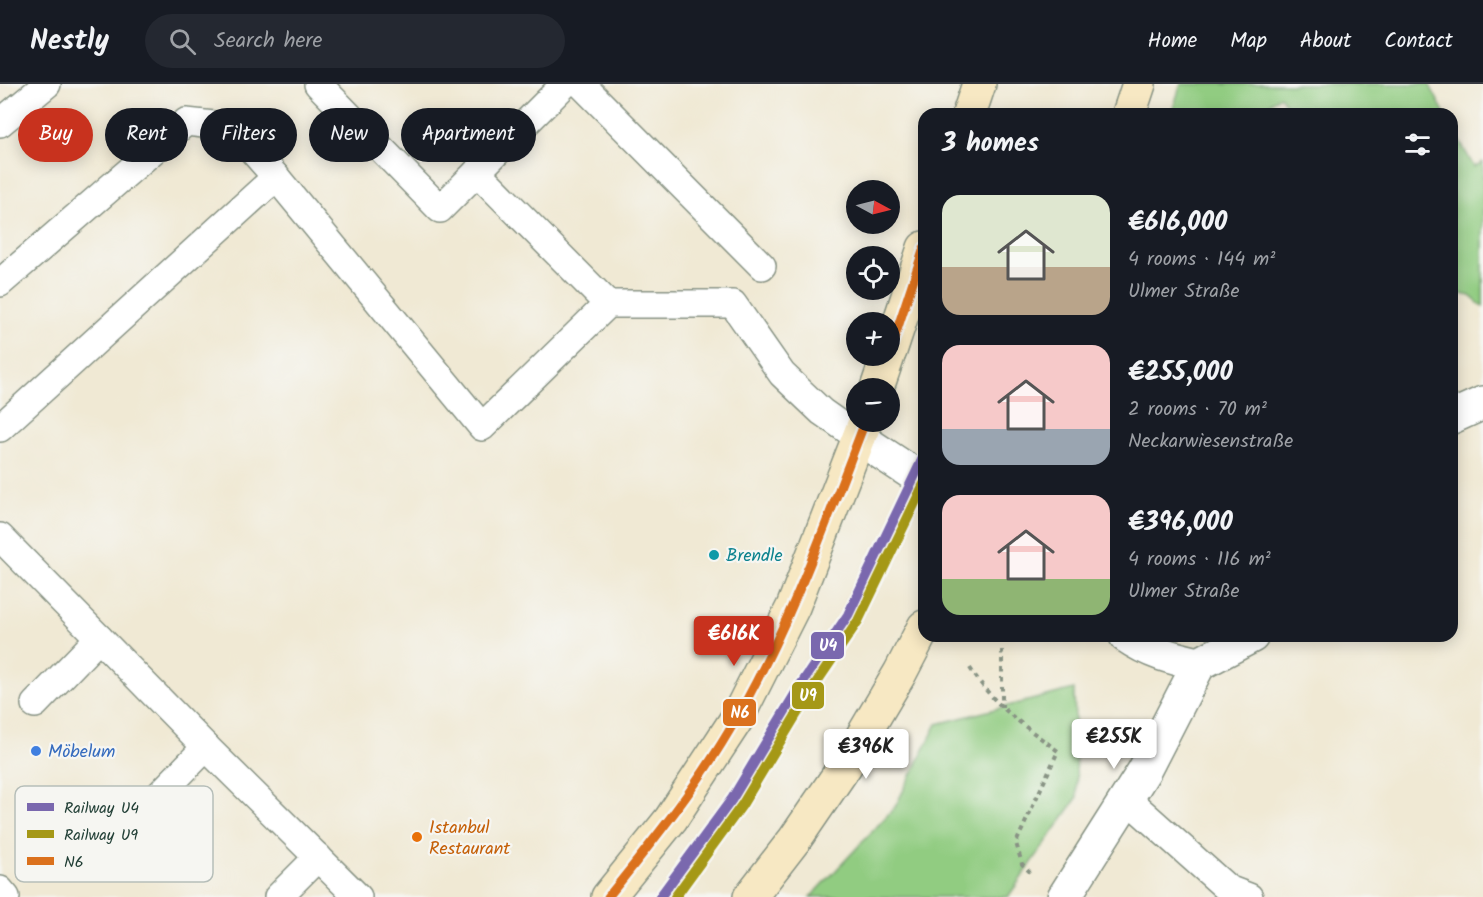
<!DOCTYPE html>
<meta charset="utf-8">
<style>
body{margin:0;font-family:Kalam,sans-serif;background:#242831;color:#f1f3f6;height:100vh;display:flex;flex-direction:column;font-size:22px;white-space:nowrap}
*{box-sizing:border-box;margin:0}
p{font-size:20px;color:#9ea1a6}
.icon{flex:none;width:33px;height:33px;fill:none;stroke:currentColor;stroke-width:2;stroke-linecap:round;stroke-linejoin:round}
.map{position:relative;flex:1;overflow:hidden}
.drawer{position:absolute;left:918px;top:24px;width:540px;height:534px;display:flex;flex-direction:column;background:#171b24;border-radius:18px;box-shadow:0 3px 15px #0003}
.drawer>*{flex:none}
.banner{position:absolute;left:18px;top:24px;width:570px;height:54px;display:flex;gap:12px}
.needle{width:39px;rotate:97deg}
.controls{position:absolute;left:846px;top:96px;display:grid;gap:12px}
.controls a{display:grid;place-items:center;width:54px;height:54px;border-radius:50%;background:#171b24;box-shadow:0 3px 15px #0003;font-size:30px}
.price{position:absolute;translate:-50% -51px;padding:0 14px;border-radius:6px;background:#fff;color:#222;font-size:20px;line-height:39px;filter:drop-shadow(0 2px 3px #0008)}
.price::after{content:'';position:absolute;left:50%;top:36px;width:18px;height:14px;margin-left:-9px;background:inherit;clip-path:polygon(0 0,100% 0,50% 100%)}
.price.current{background:#c8321e;color:#fff}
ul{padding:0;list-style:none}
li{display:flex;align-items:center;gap:18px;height:150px;padding:0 24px}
li span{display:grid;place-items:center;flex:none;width:168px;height:120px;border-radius:18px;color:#555}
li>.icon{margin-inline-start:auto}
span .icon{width:72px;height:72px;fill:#fffc;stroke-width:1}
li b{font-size:26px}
h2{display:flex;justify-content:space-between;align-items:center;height:72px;padding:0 24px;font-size:26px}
.pill{padding:0 21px;border-radius:27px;background:#171b24;box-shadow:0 3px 15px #0003;font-size:21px;line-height:54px}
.pill.current{background:#c8321e;color:#fff}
header{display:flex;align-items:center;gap:36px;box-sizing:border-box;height:84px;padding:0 30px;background:#171b24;border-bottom:2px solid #363941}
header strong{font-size:28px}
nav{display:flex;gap:33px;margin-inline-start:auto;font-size:21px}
.search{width:420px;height:54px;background:#242831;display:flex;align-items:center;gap:15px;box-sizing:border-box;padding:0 21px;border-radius:33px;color:#9ea1a6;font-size:22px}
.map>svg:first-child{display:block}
</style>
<header>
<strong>Nestly</strong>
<div class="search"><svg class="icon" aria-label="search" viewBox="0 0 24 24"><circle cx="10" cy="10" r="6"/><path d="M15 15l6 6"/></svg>Search here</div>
<nav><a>Home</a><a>Map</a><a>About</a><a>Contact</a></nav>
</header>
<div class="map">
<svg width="1483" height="813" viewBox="0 0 1483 813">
<rect width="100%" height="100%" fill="#f6f6f2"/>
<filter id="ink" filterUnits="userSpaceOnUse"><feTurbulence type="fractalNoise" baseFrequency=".0167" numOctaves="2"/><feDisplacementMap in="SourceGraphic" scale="12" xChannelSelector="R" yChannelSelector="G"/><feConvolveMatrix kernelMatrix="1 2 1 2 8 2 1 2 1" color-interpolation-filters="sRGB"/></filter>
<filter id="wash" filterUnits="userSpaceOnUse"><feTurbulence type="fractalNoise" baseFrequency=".008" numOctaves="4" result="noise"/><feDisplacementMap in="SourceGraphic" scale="24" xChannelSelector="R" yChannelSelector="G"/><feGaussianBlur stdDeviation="1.35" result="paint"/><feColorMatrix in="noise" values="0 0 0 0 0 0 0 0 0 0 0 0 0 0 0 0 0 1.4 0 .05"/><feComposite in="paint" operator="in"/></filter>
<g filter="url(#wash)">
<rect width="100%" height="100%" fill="#f0e9d4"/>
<!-- green -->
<g fill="#91cc81" stroke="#58845a" stroke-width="1.5">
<path d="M1181 0H1429L1445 30H1294L1280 12 1256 30H1171Z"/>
<path d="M1452 43 1474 83 1483 78V223L1470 212 1452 208Z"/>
<path d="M1074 605 1077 714 1008 813H811L895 723 937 640Z"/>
</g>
</g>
<g filter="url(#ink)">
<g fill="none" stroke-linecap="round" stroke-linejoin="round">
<defs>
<g id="lane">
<path d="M318 0 440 125 565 0"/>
<path d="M581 0 762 182"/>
<path d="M0 39 47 0"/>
<path d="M477 88 608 220"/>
<path d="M0 199 186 38 232 43 276 93"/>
<path d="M0 344 276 93 482 343 608 220H733L782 290 822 328 859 354"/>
<path d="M0 453 206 663 358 813"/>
<path d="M35 620 99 554"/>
<path d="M1126 714 1228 805 1249 813"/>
<path d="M136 735 206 663"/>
<path d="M0 806 6 813"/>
<path d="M278 813 318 773"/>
</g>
<g id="street">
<path d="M1452 333 1483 319"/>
<path d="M859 354 924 397"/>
<path d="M1126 552C1149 568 1172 574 1199 580L1252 552"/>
<path d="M1064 813 1144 687 1199 580"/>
</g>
<g id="secondary">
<path d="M969 30 979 0"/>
<path d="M1129 30 1139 0"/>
<path d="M890 267 924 164"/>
<path d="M877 304 888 272"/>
<path d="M608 813 671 735 736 636 793 523 865 338"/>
<path d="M750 813 795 755 845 682 900 589 924 543"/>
</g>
</defs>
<!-- lane casing -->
<use href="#lane" stroke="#889384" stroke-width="30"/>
<!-- street casing -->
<use href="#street" stroke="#889384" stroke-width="36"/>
<!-- secondary casing -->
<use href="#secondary" stroke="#889384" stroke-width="36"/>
<!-- path -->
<g stroke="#889384" stroke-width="4" stroke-dasharray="4.5 4.5" stroke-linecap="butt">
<path d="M1002 566V624"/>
<path d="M970 584C995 623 1022 640 1058 667L1016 759 1022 780 1030 788"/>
</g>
<!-- lane -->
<use href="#lane" stroke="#fff" stroke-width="27"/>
<!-- street -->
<use href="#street" stroke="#fff" stroke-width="33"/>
<!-- secondary -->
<use href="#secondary" stroke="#f7e8c3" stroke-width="33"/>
<defs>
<g id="bus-1">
<path d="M890 267 924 164"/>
<path d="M608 813C654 756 700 699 736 635 790 541 826 439 865 338"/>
</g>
</defs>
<!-- bus-1 casing -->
<use href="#bus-1" stroke="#f6f6f2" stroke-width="14"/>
<!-- bus-1 -->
<use href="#bus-1" stroke="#db711d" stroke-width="9"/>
<defs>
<path id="rail-1" d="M660 813 732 715 800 602 848 531 924 372"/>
<path id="rail-2" d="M675 813 742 721 810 608 858 537 924 400"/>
</defs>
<!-- rail-1 casing -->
<use href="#rail-1" stroke="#f6f6f2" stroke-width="15"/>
<!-- rail-2 casing -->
<use href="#rail-2" stroke="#f6f6f2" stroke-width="15"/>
<!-- rail-1 -->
<use href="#rail-1" stroke="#7a68ae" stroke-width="10"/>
<!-- rail-2 -->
<use href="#rail-2" stroke="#a59817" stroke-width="10"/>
</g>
</g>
<!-- markers -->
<circle fill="#0f9aa8" stroke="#f6f6f2" stroke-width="2" cx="714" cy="471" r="6"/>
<circle fill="#3f7fe0" stroke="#f6f6f2" stroke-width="2" cx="36" cy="667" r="6"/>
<circle fill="#e8710a" stroke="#f6f6f2" stroke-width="2" cx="417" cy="753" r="6"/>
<g text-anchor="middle" stroke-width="4.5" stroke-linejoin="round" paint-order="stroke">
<!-- culture labels -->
<g font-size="18" fill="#0d838f" stroke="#f6f6f2" text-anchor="start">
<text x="726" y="477">Brendle</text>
</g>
<!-- shop labels -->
<g font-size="18" fill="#366cbe" stroke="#f6f6f2" text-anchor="start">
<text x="48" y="673">Möbelum</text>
</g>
<!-- food labels -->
<g font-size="18" fill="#c56008" stroke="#f6f6f2" text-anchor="start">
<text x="429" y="749">Istanbul<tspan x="429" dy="21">Restaurant</tspan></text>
</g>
</g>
<!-- legend -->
<rect x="15" y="702" width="198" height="96" rx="9" fill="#f6f6f2" stroke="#b6beb9" stroke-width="1.5"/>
<rect x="27" y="719" width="27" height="8" fill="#7a68ae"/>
<rect x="27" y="746" width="27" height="8" fill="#a59817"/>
<rect x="27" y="773" width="27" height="8" fill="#db711d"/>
<g font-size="16" fill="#1f3d34">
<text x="64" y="729">Railway U4</text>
<text x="64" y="756">Railway U9</text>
<text x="64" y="783">N6</text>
</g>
<g stroke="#f6f6f2" stroke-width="2">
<rect x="810" y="547" width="35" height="29" rx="6" fill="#7a68ae"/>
<rect x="791" y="597" width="34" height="29" rx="6" fill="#a59817"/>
<rect x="722" y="614" width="35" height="29" rx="6" fill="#db711d"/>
</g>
<g font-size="16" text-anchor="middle" font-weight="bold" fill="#fff">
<text x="828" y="567">U4</text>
<text x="808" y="617">U9</text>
<text x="740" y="634">N6</text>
</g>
</svg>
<div class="controls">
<a><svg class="needle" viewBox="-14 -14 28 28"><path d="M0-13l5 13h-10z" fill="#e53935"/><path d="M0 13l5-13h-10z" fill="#9ea1a6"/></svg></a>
<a><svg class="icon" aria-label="locate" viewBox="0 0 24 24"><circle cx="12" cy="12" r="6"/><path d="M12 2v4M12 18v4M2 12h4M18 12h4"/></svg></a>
<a>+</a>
<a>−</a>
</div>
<b class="price current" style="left:734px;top:583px">€616K</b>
<b class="price" style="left:1114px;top:686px">€255K</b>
<b class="price" style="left:866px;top:696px">€396K</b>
<div class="banner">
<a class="pill current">Buy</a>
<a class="pill">Rent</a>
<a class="pill">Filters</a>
<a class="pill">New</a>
<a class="pill">Apartment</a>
</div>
<section class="drawer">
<h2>3 homes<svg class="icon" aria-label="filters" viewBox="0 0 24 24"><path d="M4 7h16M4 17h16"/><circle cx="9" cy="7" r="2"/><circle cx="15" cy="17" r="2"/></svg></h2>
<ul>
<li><span style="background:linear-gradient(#dfe7d0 60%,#b9a48a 0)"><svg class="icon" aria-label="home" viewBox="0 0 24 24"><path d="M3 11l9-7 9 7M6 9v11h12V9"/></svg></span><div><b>€616,000</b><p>4 rooms · 144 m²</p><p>Ulmer Straße</p></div></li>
<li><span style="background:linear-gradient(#f6c9c9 70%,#9aa5b1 0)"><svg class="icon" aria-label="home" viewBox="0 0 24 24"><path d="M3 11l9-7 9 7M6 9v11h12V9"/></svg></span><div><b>€255,000</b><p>2 rooms · 70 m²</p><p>Neckarwiesenstraße</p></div></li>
<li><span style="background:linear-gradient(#f6c9c9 70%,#8fb573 0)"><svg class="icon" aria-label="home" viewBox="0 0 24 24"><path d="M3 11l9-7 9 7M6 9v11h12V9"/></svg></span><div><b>€396,000</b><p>4 rooms · 116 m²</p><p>Ulmer Straße</p></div></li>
</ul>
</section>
</div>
